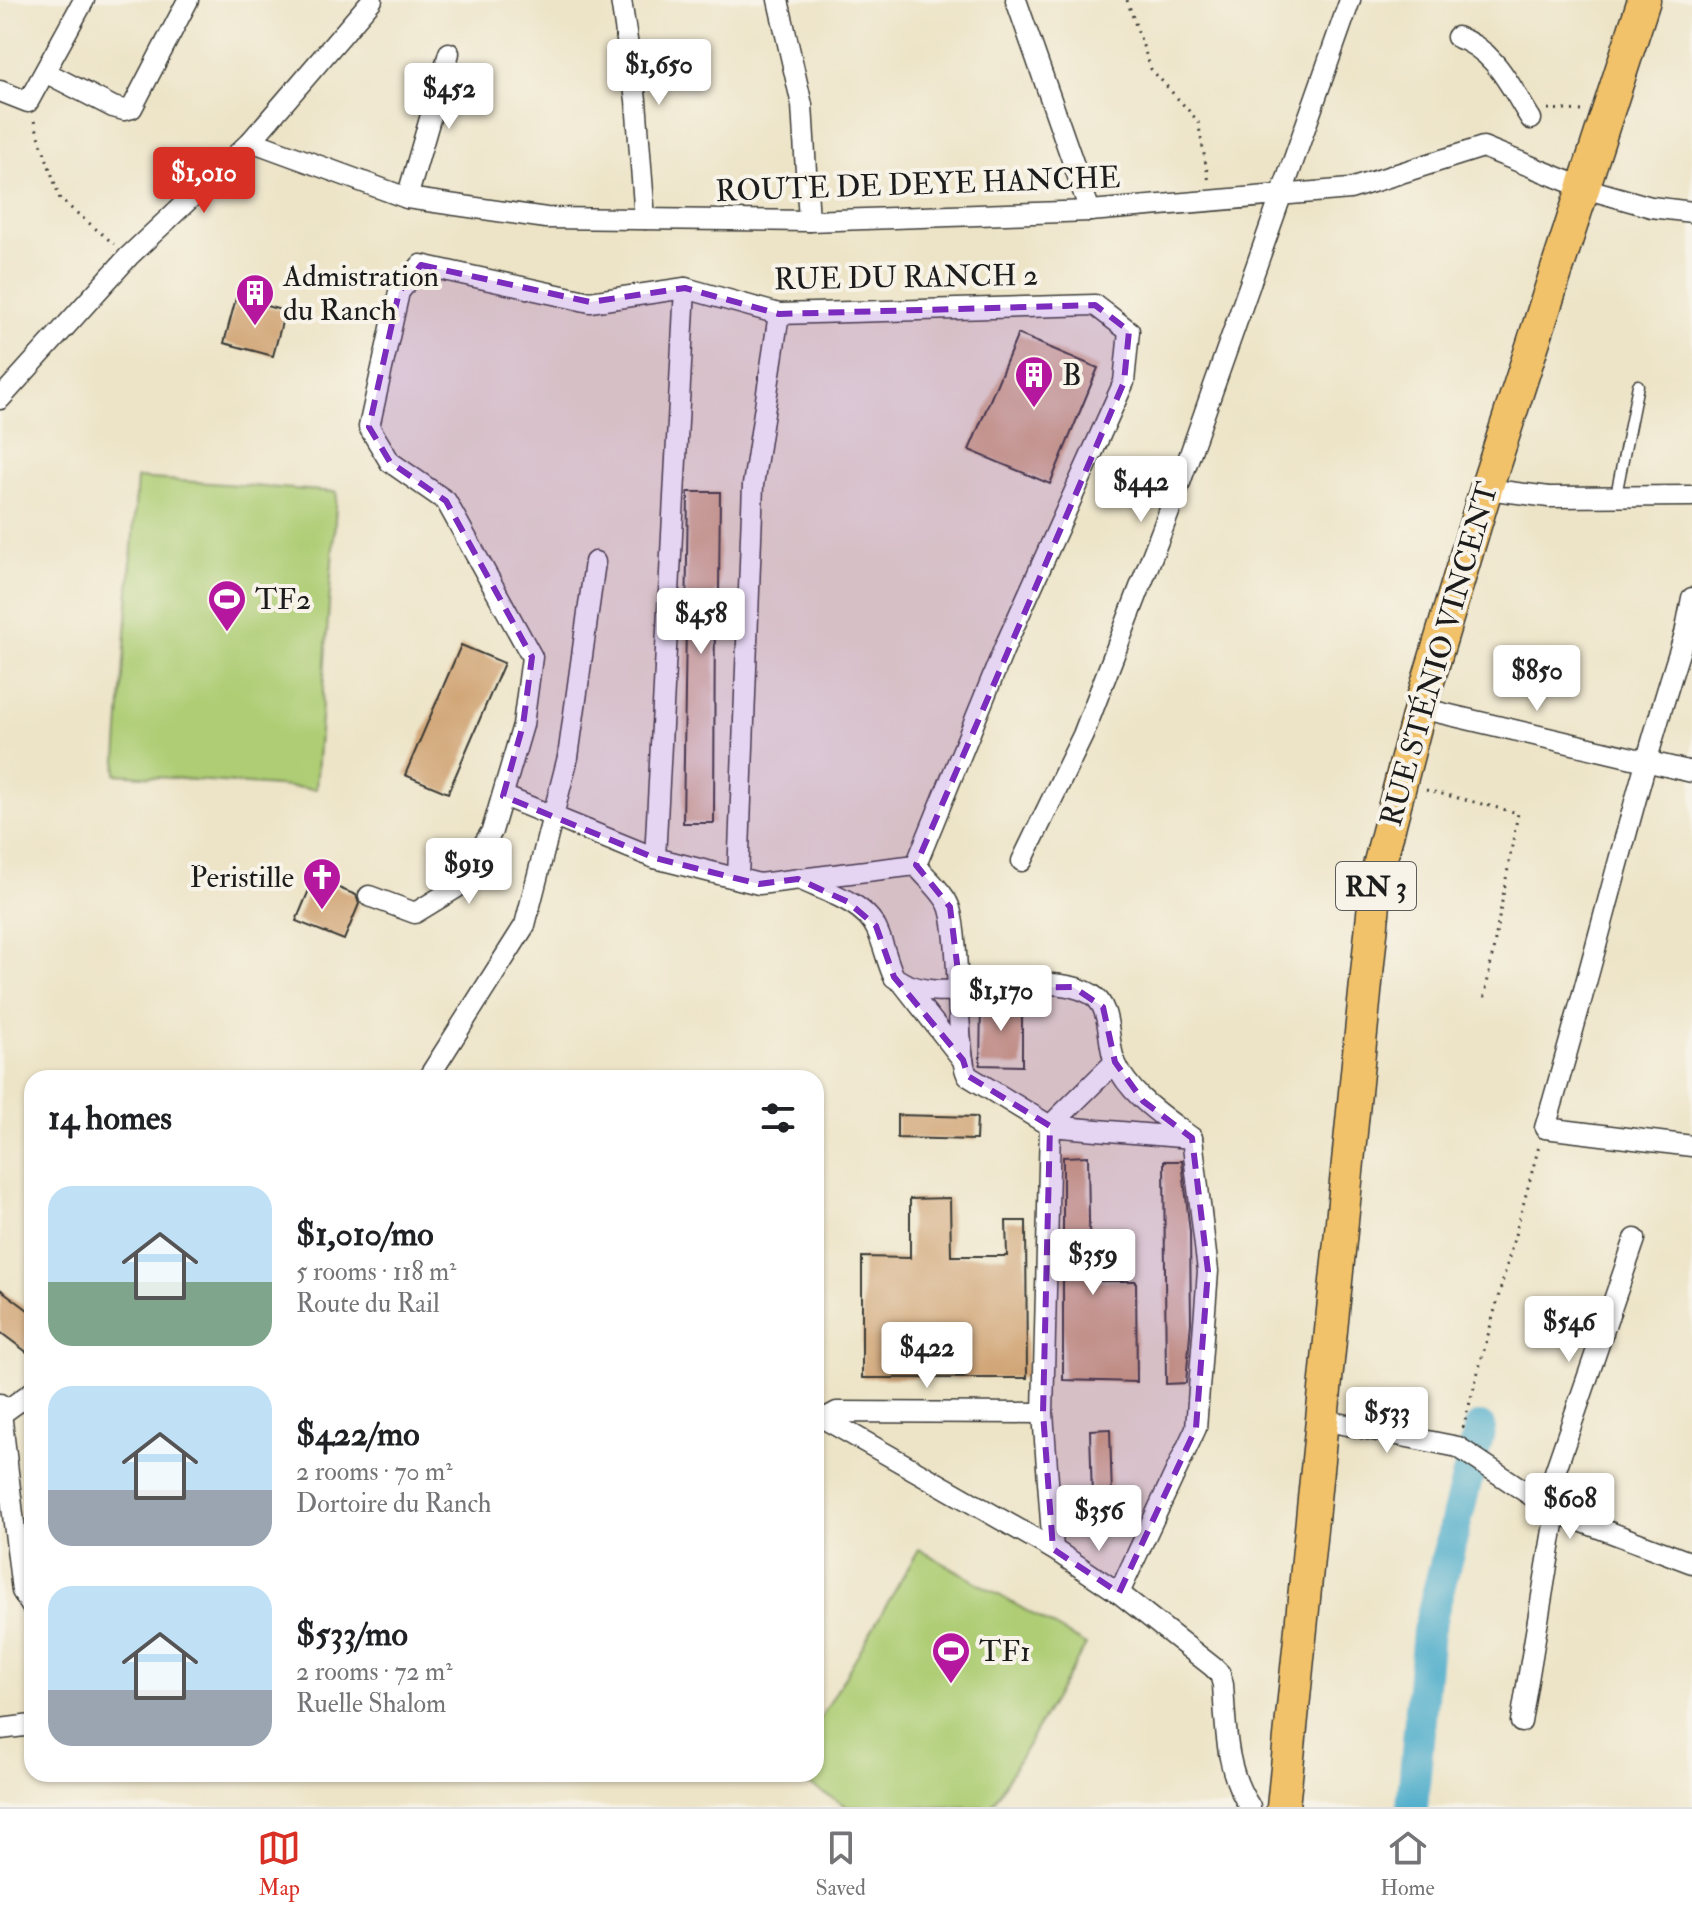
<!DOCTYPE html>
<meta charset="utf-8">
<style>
body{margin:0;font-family:"IM FELL Double Pica",serif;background:#f2f2f2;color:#202124;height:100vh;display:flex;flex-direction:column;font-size:30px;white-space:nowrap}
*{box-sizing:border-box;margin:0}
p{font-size:26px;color:#757577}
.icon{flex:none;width:44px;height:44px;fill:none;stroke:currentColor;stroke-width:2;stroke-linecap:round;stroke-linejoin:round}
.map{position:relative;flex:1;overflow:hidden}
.sheet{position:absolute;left:24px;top:1070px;width:800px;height:712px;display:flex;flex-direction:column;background:#fff;border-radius:24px;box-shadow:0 2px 6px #0004}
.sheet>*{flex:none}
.price{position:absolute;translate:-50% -68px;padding:0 18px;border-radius:8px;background:#fff;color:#222;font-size:26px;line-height:52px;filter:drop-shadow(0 2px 4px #0008)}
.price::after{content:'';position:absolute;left:50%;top:48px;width:24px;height:18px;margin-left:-12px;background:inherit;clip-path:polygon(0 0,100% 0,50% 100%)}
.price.current{background:#d93025;color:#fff}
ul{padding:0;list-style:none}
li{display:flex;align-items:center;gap:24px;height:200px;padding:0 24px}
li span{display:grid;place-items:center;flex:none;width:224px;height:160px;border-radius:24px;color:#555}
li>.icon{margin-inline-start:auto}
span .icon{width:96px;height:96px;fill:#fffc;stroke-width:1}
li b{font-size:34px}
h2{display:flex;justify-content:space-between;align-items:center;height:96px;padding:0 24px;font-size:34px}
.dock{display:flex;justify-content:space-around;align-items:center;height:112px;border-top:2px solid #e0e0e0;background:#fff;font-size:22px;color:#757577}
.dock a{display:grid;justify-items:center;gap:4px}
.dock .current{color:#d93025}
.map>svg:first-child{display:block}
</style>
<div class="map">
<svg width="1692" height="1807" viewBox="0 0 1692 1807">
<rect width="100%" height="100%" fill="#f7f3e8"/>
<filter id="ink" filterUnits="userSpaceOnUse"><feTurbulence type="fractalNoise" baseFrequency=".0125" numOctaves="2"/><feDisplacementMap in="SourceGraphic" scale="16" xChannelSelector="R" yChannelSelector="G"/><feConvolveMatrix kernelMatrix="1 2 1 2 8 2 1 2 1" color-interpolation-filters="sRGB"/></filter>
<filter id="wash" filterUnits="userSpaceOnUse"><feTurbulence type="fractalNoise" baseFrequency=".006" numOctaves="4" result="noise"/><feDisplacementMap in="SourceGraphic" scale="32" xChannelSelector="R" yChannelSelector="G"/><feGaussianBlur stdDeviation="1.8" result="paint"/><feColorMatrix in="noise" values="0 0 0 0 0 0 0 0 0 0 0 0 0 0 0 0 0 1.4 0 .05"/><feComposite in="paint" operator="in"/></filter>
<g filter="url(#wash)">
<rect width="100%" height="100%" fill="#ede4c7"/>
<!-- green -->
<g fill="#aecd74" stroke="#657448" stroke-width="2">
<path d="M137 478 337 492 316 789 116 774Z"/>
<path d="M919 1549 1086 1645 991 1807H848L791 1774H816V1726Z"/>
</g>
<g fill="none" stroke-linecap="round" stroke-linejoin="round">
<!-- river -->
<path stroke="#4bacca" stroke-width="32" d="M1412 1807 1428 1631 1480 1428"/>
</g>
<g id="blocks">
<!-- building -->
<g fill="#d1a677">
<path d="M236 298 285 311 273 356 224 343Z"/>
<path d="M1018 334 1098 368 1050 484 969 450Z"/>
<path d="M688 492H720L719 591H715L714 823H683Z"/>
<path d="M461 645 504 663 448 793 405 775Z"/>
<path d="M314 878 356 895 359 904 344 940 296 921Z"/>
<path d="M1011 999H1022V1066L980 1065 981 1002Z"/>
<path d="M897 1115 977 1117 976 1140 897 1138Z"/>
<path d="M1088 1156 1090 1281H1136L1137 1382 1063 1380V1157Z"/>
<path d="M1164 1161H1182L1190 1232 1191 1322 1186 1383 1166 1384Z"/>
<path d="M950 1198 951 1256H1007L1006 1221H1026L1027 1378H862V1257L910 1258V1199Z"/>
<path d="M0 1289 32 1313V1356L0 1332Z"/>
<path d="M1110 1429 1112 1498H1092L1090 1430Z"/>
</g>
</g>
</g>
<g filter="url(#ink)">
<use href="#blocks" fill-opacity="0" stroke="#3b3a36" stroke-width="2"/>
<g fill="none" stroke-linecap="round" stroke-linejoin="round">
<defs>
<path id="lane" d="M1616 495 1638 385"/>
<g id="street">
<path d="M621 0 636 100 645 219"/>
<path d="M778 0 802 105 809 221"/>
<path d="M1016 0 1090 211"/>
<path d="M1457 37C1495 50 1510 86 1531 119"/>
<path d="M45 72 113 107 124 110 132 108 188 0"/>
<path d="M0 91 28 102 84 0"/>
<path d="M251 141 407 198 546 218 809 221 1090 211 1350 189 1483 147 1584 188 1651 207 1692 212"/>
<path d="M407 198 449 53"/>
<path d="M0 399 129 256 251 141 372 0"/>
<path d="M1486 489 1549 497 1692 496"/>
<path d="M1692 598 1685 634 1692 638"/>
<path d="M1685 634C1632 797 1594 964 1545 1128L1692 1146"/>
<path d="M1420 708 1692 772"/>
<path d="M503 796 655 858 759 884 916 865C926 878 946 894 950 909 961 945 955 1056 968 1076L1050 1126 1115 1062"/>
<path d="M655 858 685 288"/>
<path d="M1022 861 1083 735 1176 494 1350 0"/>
<path d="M738 878 753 485 779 314"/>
<path d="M799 879C824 891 865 902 877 930 884 945 887 962 894 977 940 1013 1037 964 1091 994 1113 1007 1106 1041 1115 1062 1129 1095 1164 1117 1192 1138"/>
<path d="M369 896 415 913 456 888 492 831 523 725 532 657 446 501 390 462 369 427 399 292 421 265 590 302 685 288 779 314 1095 305 1129 331 1124 382 1006 644 916 865"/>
<path d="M904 985 963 1060"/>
<path d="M428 1078 525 925 568 757 595 562"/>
<path d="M0 1404 22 1591 32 1607"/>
<path d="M816 1414 1053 1549 1119 1593 1213 1667 1220 1674 1223 1685C1226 1728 1225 1770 1250 1807"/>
<path d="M0 1415 32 1392"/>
<path d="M824 1419 837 1412 1043 1413"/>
<path d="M1322 1420 1458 1447 1556 1512 1692 1563"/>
<path d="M1544 1504 1635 1239"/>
<path d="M1053 1549 1043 1413 1050 1126 1192 1138 1208 1271 1196 1428 1119 1593"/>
<path d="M1521 1722 1556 1512"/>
<path d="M0 1729 32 1725"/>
</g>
<path id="primary" d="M1283 1807 1377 874 1420 708 1486 489 1644 0"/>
</defs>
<!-- lane casing -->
<use href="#lane" stroke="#3b3a36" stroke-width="13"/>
<!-- street casing -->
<use href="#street" stroke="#3b3a36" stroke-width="23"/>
<!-- primary casing -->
<use href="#primary" stroke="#3b3a36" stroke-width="35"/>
<!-- path -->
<g stroke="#3b3a36" stroke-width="3" stroke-dasharray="2 6" stroke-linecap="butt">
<path d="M1127 0 1151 69 1198 121 1209 182"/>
<path d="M1548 109 1584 111"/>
<path d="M34 121 60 199 114 244"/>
<path d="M1426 790 1518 813 1484 1001"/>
<path d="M1463 1428 1539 1146"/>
</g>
<!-- lane -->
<use href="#lane" stroke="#fff" stroke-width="10"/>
<!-- street -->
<use href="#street" stroke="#fff" stroke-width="20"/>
<!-- primary -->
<use href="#primary" stroke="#f2c26a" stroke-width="32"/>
</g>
</g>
<!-- marked area -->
<path fill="#7b2cbf" fill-opacity="0.2" stroke="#7b2cbf" stroke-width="6" stroke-dasharray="16 10" stroke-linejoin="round" d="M421 265 590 302 685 288 779 314 1095 305 1129 331 1124 382 916 865 950 907 960 988 1073 987 1103 1007 1115 1062 1143 1101 1192 1138 1208 1271 1196 1428 1119 1593 1053 1549 1043 1413 1050 1126 968 1076 963 1060 894 977 876 926 848 902 798 879 759 884 655 858 503 796 523 725 532 657 446 501 390 462 369 427 399 292Z"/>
<!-- icons -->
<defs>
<symbol id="building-pin" viewBox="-11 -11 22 30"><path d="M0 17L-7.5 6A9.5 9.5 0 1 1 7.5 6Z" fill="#b5179e" stroke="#f7f3e8"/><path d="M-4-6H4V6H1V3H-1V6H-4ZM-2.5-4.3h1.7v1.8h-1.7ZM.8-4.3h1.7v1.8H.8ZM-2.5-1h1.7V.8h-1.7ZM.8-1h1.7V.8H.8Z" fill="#fff"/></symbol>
<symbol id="stadium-pin" viewBox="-11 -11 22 30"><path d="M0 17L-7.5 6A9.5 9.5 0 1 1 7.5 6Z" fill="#b5179e" stroke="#f7f3e8"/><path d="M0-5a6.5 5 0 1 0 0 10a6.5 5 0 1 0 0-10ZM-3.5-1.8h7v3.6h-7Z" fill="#fff"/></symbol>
<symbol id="church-pin" viewBox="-11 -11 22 30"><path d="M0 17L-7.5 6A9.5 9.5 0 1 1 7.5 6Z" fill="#b5179e" stroke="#f7f3e8"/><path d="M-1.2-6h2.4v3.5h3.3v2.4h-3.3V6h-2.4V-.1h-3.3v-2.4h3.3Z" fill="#fff"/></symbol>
</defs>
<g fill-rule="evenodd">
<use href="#building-pin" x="233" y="271" width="44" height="60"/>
<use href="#building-pin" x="1012" y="353" width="44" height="60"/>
<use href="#stadium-pin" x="205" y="577" width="44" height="60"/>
<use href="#church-pin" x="300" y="855" width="44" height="60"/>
<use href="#stadium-pin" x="929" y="1629" width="44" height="60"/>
</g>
<g text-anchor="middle" stroke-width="8" stroke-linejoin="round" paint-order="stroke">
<!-- shield labels -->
<rect fill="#f7f3e8" stroke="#5e5c59" stroke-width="2" x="1336" y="862" width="80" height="48" rx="6"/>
<g font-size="28" font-weight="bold" fill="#1c1c1c">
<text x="1376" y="896">RN 3</text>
</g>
<!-- street labels -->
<g font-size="30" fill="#1c1c1c" stroke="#f7f3e8">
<text transform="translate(918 184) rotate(-2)" y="10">ROUTE DE DEYE HANCHE</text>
<text transform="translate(906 277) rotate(-1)" y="10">RUE DU RANCH 2</text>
<text transform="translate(1439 654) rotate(-74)" y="10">RUE STÉNIO VINCENT</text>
</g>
<!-- poi labels -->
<g font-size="30" fill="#1c1c1c" stroke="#f7f3e8" text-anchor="start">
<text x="283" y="286">Admistration<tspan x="283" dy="34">du Ranch</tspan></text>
<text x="1062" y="385">B</text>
<text x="255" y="609">TF2</text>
<text x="294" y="887" text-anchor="end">Peristille</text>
<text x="979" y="1661">TF1</text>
</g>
</g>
</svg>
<b class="price" style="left:659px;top:107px">$1,650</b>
<b class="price" style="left:449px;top:131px">$452</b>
<b class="price current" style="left:204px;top:215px">$1,010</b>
<b class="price" style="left:1141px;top:524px">$442</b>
<b class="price" style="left:701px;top:656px">$458</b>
<b class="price" style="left:1537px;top:713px">$850</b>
<b class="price" style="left:469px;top:906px">$919</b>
<b class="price" style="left:1001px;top:1033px">$1,170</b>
<b class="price" style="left:1093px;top:1297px">$359</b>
<b class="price" style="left:1569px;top:1364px">$546</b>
<b class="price" style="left:927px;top:1390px">$422</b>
<b class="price" style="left:1387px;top:1455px">$533</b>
<b class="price" style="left:1570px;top:1541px">$608</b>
<b class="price" style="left:1099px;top:1553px">$356</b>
<section class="sheet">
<h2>14 homes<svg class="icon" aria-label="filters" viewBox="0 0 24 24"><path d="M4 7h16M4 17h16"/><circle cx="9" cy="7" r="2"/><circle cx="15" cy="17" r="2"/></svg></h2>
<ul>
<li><span style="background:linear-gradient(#bfe0f5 60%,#7fa58c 0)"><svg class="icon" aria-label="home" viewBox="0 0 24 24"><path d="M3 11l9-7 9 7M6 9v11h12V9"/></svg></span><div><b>$1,010/mo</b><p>5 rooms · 118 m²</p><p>Route du Rail</p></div></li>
<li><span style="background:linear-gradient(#bfe0f5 65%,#9aa5b1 0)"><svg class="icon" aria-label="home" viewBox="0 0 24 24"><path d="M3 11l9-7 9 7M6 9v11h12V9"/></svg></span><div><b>$422/mo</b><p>2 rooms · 70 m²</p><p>Dortoire du Ranch</p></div></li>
<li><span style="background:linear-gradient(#bfe0f5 65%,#9aa5b1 0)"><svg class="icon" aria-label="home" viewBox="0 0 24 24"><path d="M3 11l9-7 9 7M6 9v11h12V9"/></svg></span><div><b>$533/mo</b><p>2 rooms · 72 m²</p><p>Ruelle Shalom</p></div></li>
</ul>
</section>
</div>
<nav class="dock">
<a class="current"><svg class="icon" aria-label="map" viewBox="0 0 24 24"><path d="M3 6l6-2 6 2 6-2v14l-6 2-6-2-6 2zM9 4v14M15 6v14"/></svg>Map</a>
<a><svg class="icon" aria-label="saved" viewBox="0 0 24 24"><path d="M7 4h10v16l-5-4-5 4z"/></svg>Saved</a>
<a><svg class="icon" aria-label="home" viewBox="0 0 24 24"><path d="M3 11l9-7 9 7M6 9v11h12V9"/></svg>Home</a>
</nav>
